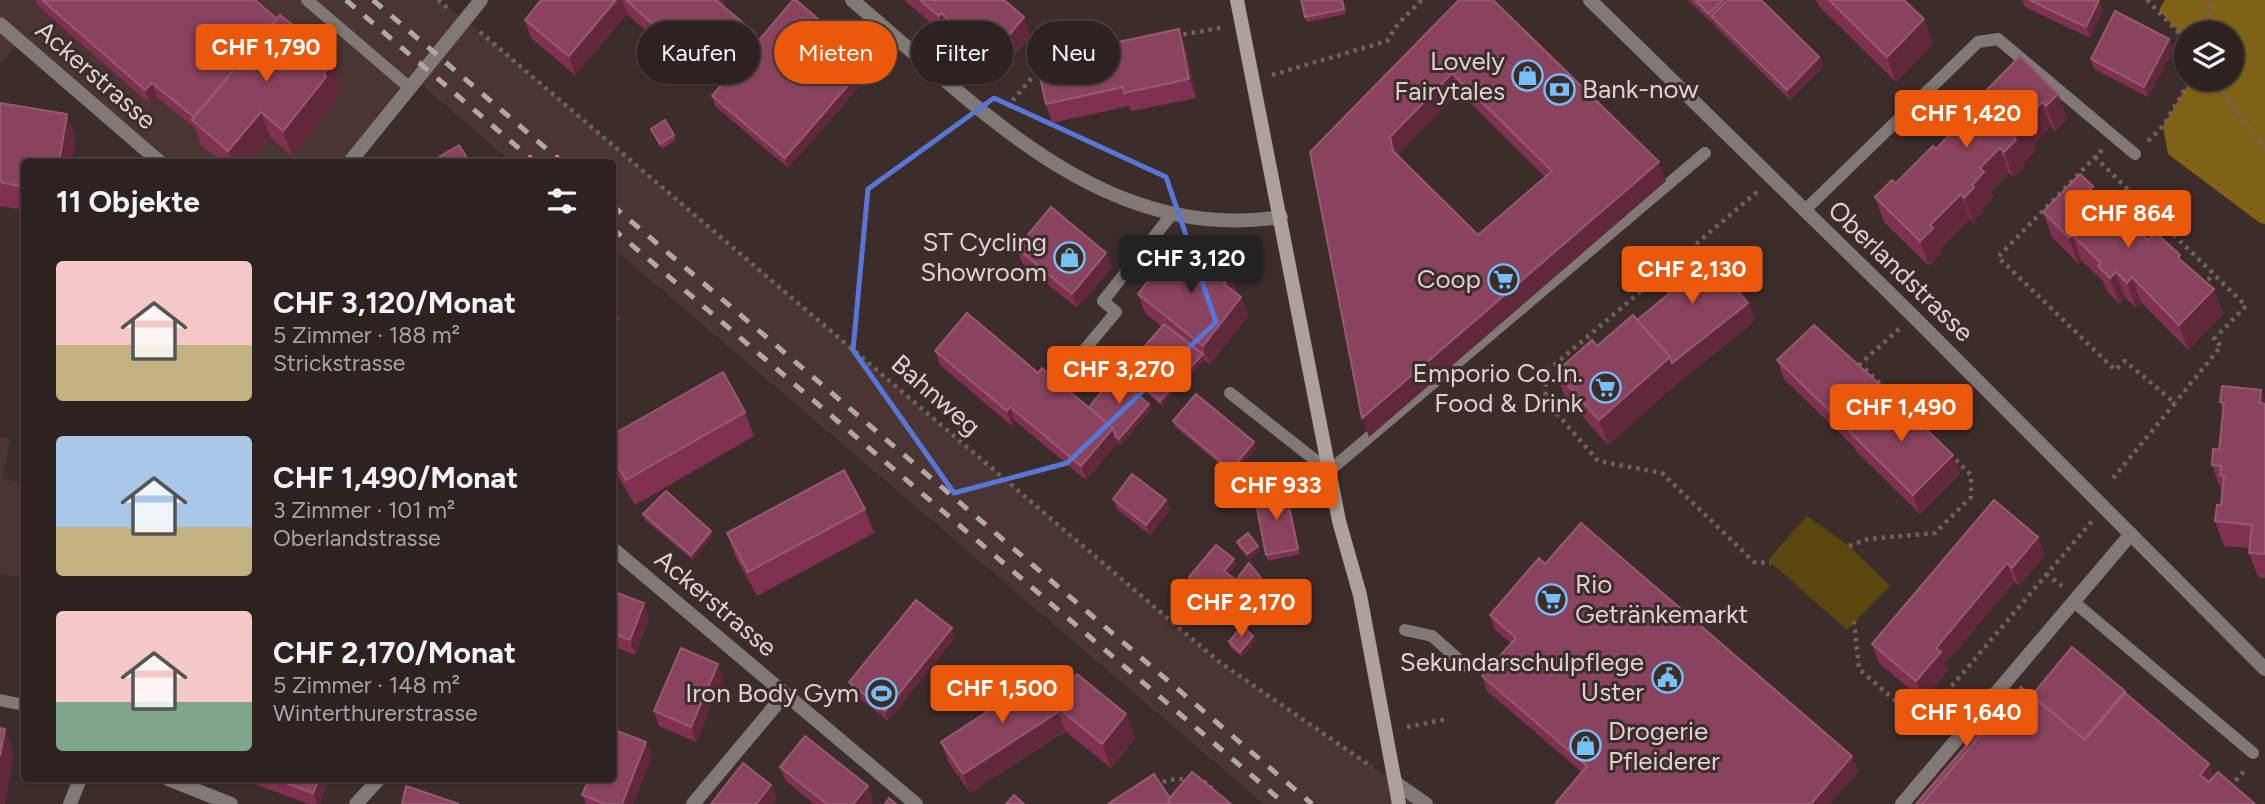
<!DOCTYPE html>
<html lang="de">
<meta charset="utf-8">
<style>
body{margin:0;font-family:Figtree,sans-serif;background:#352a29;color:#f1f3f6;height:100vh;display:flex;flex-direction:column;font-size:26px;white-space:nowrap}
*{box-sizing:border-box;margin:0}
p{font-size:23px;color:#a7a4a5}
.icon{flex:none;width:38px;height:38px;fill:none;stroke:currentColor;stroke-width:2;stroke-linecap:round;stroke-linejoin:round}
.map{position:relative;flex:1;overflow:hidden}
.details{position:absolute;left:21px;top:159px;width:595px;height:623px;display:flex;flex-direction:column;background:#2d2220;border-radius:7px;box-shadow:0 2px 5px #0004,0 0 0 2px #483f3e}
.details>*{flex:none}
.top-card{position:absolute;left:637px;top:21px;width:665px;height:63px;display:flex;gap:14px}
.buttons{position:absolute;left:2174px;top:21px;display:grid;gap:14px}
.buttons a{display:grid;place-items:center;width:70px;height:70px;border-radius:50%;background:#2d2220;box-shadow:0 2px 5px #0004,0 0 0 2px #483f3e;font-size:35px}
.price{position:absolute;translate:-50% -60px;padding:0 16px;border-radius:7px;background:#ea580c;color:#fff;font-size:23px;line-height:46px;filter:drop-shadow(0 2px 4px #0008)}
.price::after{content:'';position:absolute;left:50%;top:42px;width:21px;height:16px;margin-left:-10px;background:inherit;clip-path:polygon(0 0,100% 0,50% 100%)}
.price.current{background:#222;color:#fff}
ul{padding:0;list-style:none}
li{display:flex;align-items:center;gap:21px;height:175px;padding:0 35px}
li span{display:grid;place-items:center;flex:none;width:196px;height:140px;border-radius:7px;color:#555}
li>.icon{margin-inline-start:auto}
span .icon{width:84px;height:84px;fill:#fffc;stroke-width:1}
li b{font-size:30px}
h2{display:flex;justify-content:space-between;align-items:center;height:84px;padding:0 35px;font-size:30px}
.tag{padding:0 24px;border-radius:32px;background:#2d2220;box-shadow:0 2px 5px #0004,0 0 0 2px #483f3e;font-size:24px;line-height:63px}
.tag.current{background:#ea580c;color:#fff}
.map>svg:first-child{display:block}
</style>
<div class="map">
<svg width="2265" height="804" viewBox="0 0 2265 804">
<rect width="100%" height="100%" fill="#3c2d2b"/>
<!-- built -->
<g fill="#4b3532">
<path d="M0 0H438L494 43 1218 661 1396 783 1413 804H1264L613 248 612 163H513L416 80 349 163H160L19 41 0 66Z"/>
<path d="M0 437 10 439 3 479 24 483V543L19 577 0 574Z"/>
</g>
<!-- green -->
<path fill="#5b460e" d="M1807 516 1849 546 1890 586 1847 630 1768 560Z"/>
<!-- forest -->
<path fill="#806216" d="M2165 0H2265V224L2260 223 2168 154 2163 126 2191 79H2231V33H2186V40L2159 10Z"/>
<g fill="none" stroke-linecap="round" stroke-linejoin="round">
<!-- path -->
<g stroke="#706260" stroke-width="4.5" stroke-dasharray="3.5 5" stroke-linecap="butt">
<path d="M438 0 450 10"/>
<path d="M2147 0 2186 40"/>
<path d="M480 32 1218 661 1372 767"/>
<path d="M2205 33 2211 0"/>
<path d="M1175 36 1225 27"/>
<path d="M1272 75 1387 41 1398 24 1422 0"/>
<path d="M2212 79 2265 149"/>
<path d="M1007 107 1042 66"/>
<path d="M2148 141 2163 126 2191 79"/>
<path d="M2102 150 1998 257 2115 370 2125 361 2175 403 2110 482"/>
<path d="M2095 157 2246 306 2214 339 2221 346 2175 403"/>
<path d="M1757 192 1545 373 1546 401 1598 461 1662 473 1754 562 1771 563"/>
<path d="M2125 225 2146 207"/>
<path d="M2202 286 2214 274"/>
<path d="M1899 329 1860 364 1919 422"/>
<path d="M1849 546 1868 539 1935 533 1971 497V475L1952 456"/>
<path d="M2046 574 2062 586"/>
<path d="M1854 621 1859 669 1908 712 1928 714 2092 521"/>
<path d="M1407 727 1447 719"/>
<path d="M1156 787 1167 780 1200 778 1212 788"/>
<path d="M2230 787 2247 768"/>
</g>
<!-- lane -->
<g stroke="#807975" stroke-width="12">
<path d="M307 0 410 88"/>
<path d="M1804 211 1978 42 1998 39 2135 154"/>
<path d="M1060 379 1116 312 1103 301 1172 214"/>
<path d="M1230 393 1329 471 1705 153"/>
<path d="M2074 602 2253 753"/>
<path d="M1405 630 1432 636 1467 667"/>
<path d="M0 700 24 705"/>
</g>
<!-- street -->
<g stroke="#807975" stroke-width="14">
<path d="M852 0C978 105 1100 244 1281 217"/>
<path d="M1590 0 1913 316 2265 669"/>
<path d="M0 24 161 163"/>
<path d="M349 163 481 0"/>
<path d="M612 548 916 804"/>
<path d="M168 779 231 804"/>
<path d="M1396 783 1426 804"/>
<path d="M70 804 80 779"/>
<path d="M356 804 379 779"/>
<path d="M693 804 785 694"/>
<path d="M1902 804 2131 534"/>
</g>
<!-- secondary -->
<path stroke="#aca29b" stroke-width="14" d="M1237 0 1339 521 1360 595 1399 804"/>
<!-- rail -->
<g stroke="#b2a7a5" stroke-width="5" stroke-dasharray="12 12" stroke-linecap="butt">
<path d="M346 0 536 163"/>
<path d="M373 0 563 163"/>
<path d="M612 205 1312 804"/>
<path d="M612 228 1285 804"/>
</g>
</g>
<!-- wall -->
<g fill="#803151" fill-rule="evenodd">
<path d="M35 0H255L342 85 334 97 335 102 292 156 270 137 248 163H223L201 145 195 128 158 98 150 104 37 5Z"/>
<path d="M541 0H723L726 9 758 41 872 72 788 168 715 106 712 96 727 78 694 51 683 63 627 14 575 75 531 38 525 20Z"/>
<path d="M904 0H1004L1031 35 999 74 948 32 945 35Z"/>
<path d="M1343 0 1346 14 1307 22 1305 17Z"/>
<path d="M1459 0 1666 181 1369 437 1310 152ZM1459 92 1545 177 1478 235 1397 155Z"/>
<path d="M1688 0H1761L1819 57 1823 67 1790 100 1715 26 1714 23 1713 24Z"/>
<path d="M1816 0H1904L1924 19 1933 44 1896 82 1819 6Z"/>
<path d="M2022 0H2099L2103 10 2090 38 2025 7Z"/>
<path d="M1112 38 1114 43 1186 48 1196 98 1131 111 1129 106 1052 123 1046 104Z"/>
<path d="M2169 39 2173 50 2148 97 2094 69 2091 59Z"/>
<path d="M2058 94 2067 119 2055 131 2051 126 2034 144 2036 150 2024 162 2025 165 2013 177 2009 173 1991 191 1993 197 1982 208 1983 212 1973 223 1970 219 1940 249 1942 253 1929 266 1884 222 1875 197 1896 183 1936 149 1978 106 1976 101Z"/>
<path d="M0 103 76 139 24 163V210L0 206Z"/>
<path d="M651 129 674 135 676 140 662 149Z"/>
<path d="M2093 186 2097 198 2115 214 2148 240 2182 261 2214 289 2223 314 2188 350 2141 302 2136 308 2125 297 2119 303 2107 291 2103 281 2081 260 2078 263 2052 237 2043 212Z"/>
<path d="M1017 248 1112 267 1077 308 1022 263Z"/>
<path d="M1199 269 1231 275 1238 294 1237 295 1241 297 1248 316 1210 364 1204 360 1162 406 1126 375 1124 370 1162 327 1145 313 1138 294Z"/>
<path d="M1663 281 1748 303 1755 321 1679 382 1608 445 1565 397 1556 372 1597 346 1637 320 1668 295Z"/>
<path d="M612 298 620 319 612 323Z"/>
<path d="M935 351 1038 373 1089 407 1151 409 1121 445 1118 442 1086 480 1015 421 1012 426 940 365Z"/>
<path d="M1777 360 1888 394 1953 455 1960 474 1920 514 1856 451 1855 448 1784 379Z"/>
<path d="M2261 390 2265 401V578L2258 577 2249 553 2250 548 2224 546 2215 521 2221 505 2223 490H2221L2212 465 2219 450 2223 411 2220 402Z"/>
<path d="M745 412 754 436 635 505 612 466V435Z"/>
<path d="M1173 421 1256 448 1233 475 1175 427Z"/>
<path d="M1280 497 1289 501 1300 554 1268 561 1266 555Z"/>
<path d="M1113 499 1166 500 1170 510 1150 535 1117 509Z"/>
<path d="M1994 500 2045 555 2019 586 2014 582 1945 664 1948 671 1923 700 1879 663 1872 644Z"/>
<path d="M865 509 874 533 757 596 736 558 727 533Z"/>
<path d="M643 514 712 536 693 560 645 520Z"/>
<path d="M1237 542 1260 551 1249 559 1239 547Z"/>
<path d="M1236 564 1228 574 1236 580 1267 589 1239 623 1191 583 1189 577Z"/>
<path d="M1545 564 1858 771 1829 804H1555L1582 772 1487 691 1482 676 1511 643 1495 630 1490 615Z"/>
<path d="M612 591 649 618 635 655 612 646Z"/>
<path d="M955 638 888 721 853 693 849 682Z"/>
<path d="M1255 641 1242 657 1231 648 1229 642Z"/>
<path d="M723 678 696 742 659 726 654 711Z"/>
<path d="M1057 697 1126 714 1135 739 1111 768 1065 731 970 793 948 761 941 742 1059 703Z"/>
<path d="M646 742 652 756 633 804H586L582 795Z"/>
<path d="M780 767 868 786 873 801 870 804H814L786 781Z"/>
<path d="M250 779H329L320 804H309L251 783Z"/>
</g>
<!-- shaded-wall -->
<g fill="#61283c">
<path d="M616 0H622L627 14 575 75 569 56Z"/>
<path d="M718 0H723L728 15 717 1Z"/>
<path d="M1723 0H1737L1711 16 1714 23 1713 24 1709 14Z"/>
<path d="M2099 0 2103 10 2090 38 2086 27Z"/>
<path d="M941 13 948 32 945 35 939 16Z"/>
<path d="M1024 17 1031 35 999 74 992 55Z"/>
<path d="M1924 19 1933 44 1896 82 1887 57Z"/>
<path d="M1179 29 1186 48 1196 98 1189 79Z"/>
<path d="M687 33 694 51 683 63 676 45Z"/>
<path d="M755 33 762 51 734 84 728 65Z"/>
<path d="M2169 39 2173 50 2148 97 2144 87Z"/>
<path d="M1819 57 1823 67 1790 100 1787 90Z"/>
<path d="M333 61 342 85 334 97 335 102 292 156 283 131Z"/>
<path d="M868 62 872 72 788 168 785 158Z"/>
<path d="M1452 73 1459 92 1397 155 1393 151 1390 137Z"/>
<path d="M152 83 158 98 150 104 145 90Z"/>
<path d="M2058 94 2067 119 2055 131 2046 106Z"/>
<path d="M2042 102 2051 126 2034 144 2036 150 2024 162 2025 165 2013 177 2004 152 2014 138 2023 121Z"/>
<path d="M261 112 270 137 248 163H233L228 151Z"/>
<path d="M67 114 76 139 72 163H59Z"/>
<path d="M2000 148 2009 173 1991 191 1993 197 1982 208 1983 212 1973 223 1964 198 1980 168Z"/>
<path d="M1659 162 1666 181 1369 437 1362 418Z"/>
<path d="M2093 186 2102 211 2090 190Z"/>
<path d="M1961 194 1970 219 1940 249 1942 253 1929 266 1920 241 1930 225Z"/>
<path d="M2072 235 2081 260 2078 263 2069 238Z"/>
<path d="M1106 253 1112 267 1077 308 1072 294Z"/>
<path d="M2116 272 2125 297 2119 303 2110 278Z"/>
<path d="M1231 275 1238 294 1231 303 1224 284Z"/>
<path d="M2132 277 2141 302 2136 308 2127 283Z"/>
<path d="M2214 289 2223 314 2188 350 2179 325Z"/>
<path d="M1241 297 1248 316 1210 364 1203 346Z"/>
<path d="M1748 303 1755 321 1679 382 1672 363Z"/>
<path d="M1203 354 1204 359 1162 406 1160 401Z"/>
<path d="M1670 357 1679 382 1608 445 1599 420Z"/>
<path d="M1886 390 1893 409 1851 433 1849 430Z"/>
<path d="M2261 390 2265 401V418L2260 403Z"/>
<path d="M1149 404 1151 409 1121 445 1119 439Z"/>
<path d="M1010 407 1015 421 1012 426 1007 411Z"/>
<path d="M1113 428 1118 442 1086 480 1081 466Z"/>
<path d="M1254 442 1256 448 1233 475 1231 470Z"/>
<path d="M1953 455 1960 474 1920 514 1913 495Z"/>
<path d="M1287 496 1289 501 1300 554 1298 549Z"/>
<path d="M1166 500 1170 510 1150 535 1146 525Z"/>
<path d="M711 531 712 536 693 560 691 555Z"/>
<path d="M2038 537 2045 555 2019 586 2012 568Z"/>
<path d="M1258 546 1260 551 1249 559 1247 554Z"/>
<path d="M1234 559 1236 564 1226 576 1224 571Z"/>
<path d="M2007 563 2014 582 1945 664 1948 671 1923 700 1916 681 1936 648Z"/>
<path d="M1265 583 1267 589 1239 623 1237 617Z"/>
<path d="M644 603 649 618 635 655 630 640Z"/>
<path d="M952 628 955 638 888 721 885 711Z"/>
<path d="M1253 636 1255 641 1242 657 1240 652Z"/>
<path d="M718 664 723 678 696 742 691 727Z"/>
<path d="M1058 712 1065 730 970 793 963 774Z"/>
<path d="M1126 714 1135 739 1111 768 1102 744Z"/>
<path d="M5 729 14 754 5 804H0V756Z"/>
<path d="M646 742 652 756 633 804H622Z"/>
<path d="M1852 756 1858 771 1829 804H1811Z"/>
<path d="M2209 764 2218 789 2200 775Z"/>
<path d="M319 779H329L320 804H317L313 793Z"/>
<path d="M771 785 777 799 773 804H756Z"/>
<path d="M868 786 873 801 870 804H853Z"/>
</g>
<!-- building -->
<g fill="#8a435e" stroke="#975970" stroke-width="2" fill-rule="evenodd">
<path d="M42 0H255L277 19 194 117 152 83 145 90Z"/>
<path d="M541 0H616L569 56 525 20Z"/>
<path d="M626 0H718L717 1 755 33 728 65 687 33 676 45Z"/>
<path d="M793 0H796L868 62 785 158 712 96Z"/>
<path d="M920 0H1004L1024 17 992 55 941 13 939 16Z"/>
<path d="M1301 0H1342L1344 9 1305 17Z"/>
<path d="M1459 0H1493L1659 162 1362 418 1310 152ZM1452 73 1552 171 1478 235 1393 151 1390 137Z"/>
<path d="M1695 0H1723L1709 14Z"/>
<path d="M1727 0H1761L1819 57 1787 90 1711 16Z"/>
<path d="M1829 0H1904L1924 19 1887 57Z"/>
<path d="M2029 0H2099L2086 27Z"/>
<path d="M2115 11 2169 39 2144 87 2091 59Z"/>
<path d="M280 15 317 44 333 61 324 74 326 77 283 131 261 112 228 151 192 120Z"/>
<path d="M1179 29 1189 79 1124 93 1123 87 1046 104 1035 55 1112 38 1114 43Z"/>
<path d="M2020 56 2058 94 2046 106 2042 102 2023 121 2027 125 2014 138 2016 140 2004 152 2000 148 1980 168 1984 172 1972 185 1974 187 1964 198 1961 194 1930 225 1933 228 1920 241 1875 197 1892 180 1896 183 1933 146 1936 149 1979 104 1976 101Z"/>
<path d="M0 103 67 114 59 163H24V187L0 182Z"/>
<path d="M665 120 674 135 660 144 651 129Z"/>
<path d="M459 145 470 163H429Z"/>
<path d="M2080 174 2093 186 2090 190 2115 214 2118 211 2148 240 2155 232 2180 255 2178 258 2214 289 2179 325 2132 277 2127 283 2116 272 2110 278 2098 266 2101 263 2072 235 2069 238 2043 212Z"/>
<path d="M1051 207 1106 253 1072 294 1017 248Z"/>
<path d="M1704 248 1748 303 1672 363 1670 357 1637 320 1671 292 1663 281Z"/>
<path d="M1173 249 1199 269 1208 257 1231 275 1224 284 1241 297 1203 346 1138 294Z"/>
<path d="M967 313 1038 373 1042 368 1113 428 1081 466 1010 407 1007 411 935 351Z"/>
<path d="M1633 315 1670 357 1599 420 1556 372 1592 340 1597 346Z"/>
<path d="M1164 324 1203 354 1160 401 1124 370Z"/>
<path d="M1814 325 1886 390 1849 430 1777 360Z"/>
<path d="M723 372 745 412 626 480 612 457V435Z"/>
<path d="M1115 376 1149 404 1119 439 1116 437 1113 428 1089 407Z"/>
<path d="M2222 386 2261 390 2260 403 2265 404V554L2249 553 2252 525 2215 521 2217 505H2221L2224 476 2220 475 2221 466 2212 465 2213 449 2219 450 2224 403 2220 402Z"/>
<path d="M1196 394 1254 442 1231 470 1173 421Z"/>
<path d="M1889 394 1953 455 1913 495 1850 432Z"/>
<path d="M844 470 865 509 748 572 727 533Z"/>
<path d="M1132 474 1166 500 1146 525 1113 499Z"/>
<path d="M1278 488 1280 497 1287 496 1298 549 1266 555 1254 493Z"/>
<path d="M666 491 711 531 691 555 643 514Z"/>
<path d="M1994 500 2038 537 2012 568 2007 563 1936 648 1941 652 1916 681 1872 644Z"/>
<path d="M1581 523 1852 756 1811 804H1555L1587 766 1482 676 1516 638 1490 615 1539 558 1545 564Z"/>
<path d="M1248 533 1258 546 1247 554 1237 542Z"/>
<path d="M1216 545 1234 559 1224 571 1236 580 1249 563 1265 583 1237 617 1189 577Z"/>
<path d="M612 591 644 603 630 640 612 633Z"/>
<path d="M916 600 952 628 885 711 849 682Z"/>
<path d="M1242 626 1253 636 1240 652 1229 642Z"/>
<path d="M2072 647 2125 691 2084 739 2032 695Z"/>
<path d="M681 648 718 664 691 727 654 711Z"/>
<path d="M1077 674 1126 714 1102 744 1056 706 1060 703 1057 697Z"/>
<path d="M1041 676 1059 703 1056 706 1058 712 963 774 941 742Z"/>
<path d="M2021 687 2085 740 2125 693 2209 764 2200 775 2209 782 2218 772 2255 804H1922Z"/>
<path d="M2012 692 2015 695 1922 804H1916Z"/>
<path d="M0 728 5 729 0 756Z"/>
<path d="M612 729 646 742 622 804H605L582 795 589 779H612Z"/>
<path d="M805 736 868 786 853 804H827L780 767Z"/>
<path d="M743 763 771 785 756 804H711Z"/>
<path d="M1192 772 1231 804H1172L1168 800Z"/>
<path d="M1154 774 1170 798 1168 800 1169 804H1108Z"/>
<path d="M275 779H319L313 793Z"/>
<path d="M406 786 459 804H402Z"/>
<path d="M1014 795 1024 804H1006Z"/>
<path d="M889 798 896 804H885Z"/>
</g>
<!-- marked area -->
<path fill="none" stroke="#5776d6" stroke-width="5" stroke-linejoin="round" d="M994 98 1166 177 1216 322 1067 463 954 493 853 350 868 189Z"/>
<!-- icons -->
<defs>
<symbol id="shop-ring" viewBox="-11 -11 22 22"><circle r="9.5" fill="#3c2d2b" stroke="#77bff7" stroke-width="1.5"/><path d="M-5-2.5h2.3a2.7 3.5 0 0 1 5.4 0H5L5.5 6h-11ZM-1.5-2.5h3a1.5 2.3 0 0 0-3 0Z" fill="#77bff7"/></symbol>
<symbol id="bank-ring" viewBox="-11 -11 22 22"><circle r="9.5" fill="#3c2d2b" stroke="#77bff7" stroke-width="1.5"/><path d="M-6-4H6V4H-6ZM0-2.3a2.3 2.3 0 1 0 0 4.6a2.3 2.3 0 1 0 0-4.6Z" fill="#77bff7"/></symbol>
<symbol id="supermarket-ring" viewBox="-11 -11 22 22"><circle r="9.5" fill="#3c2d2b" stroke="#77bff7" stroke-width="1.5"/><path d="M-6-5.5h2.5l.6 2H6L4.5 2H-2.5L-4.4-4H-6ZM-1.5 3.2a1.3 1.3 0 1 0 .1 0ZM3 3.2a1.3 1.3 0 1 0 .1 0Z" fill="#77bff7"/></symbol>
<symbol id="civic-ring" viewBox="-11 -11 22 22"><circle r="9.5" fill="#3c2d2b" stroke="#77bff7" stroke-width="1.5"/><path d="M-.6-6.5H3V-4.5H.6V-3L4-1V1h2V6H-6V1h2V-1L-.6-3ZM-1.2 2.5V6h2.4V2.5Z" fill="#77bff7"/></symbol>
<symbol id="stadium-ring" viewBox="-11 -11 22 22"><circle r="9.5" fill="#3c2d2b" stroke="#77bff7" stroke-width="1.5"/><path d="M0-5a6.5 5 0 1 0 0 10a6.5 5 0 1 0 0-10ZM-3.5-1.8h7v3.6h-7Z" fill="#77bff7"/></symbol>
</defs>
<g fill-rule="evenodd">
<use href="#shop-ring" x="1510" y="58" width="35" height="35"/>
<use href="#bank-ring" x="1542" y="72" width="35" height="35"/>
<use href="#shop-ring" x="1052" y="240" width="35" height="35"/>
<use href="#supermarket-ring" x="1486" y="262" width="35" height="35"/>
<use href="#supermarket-ring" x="1588" y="370" width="35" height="35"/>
<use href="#supermarket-ring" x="1534" y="582" width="35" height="35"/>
<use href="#civic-ring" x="1650" y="660" width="35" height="35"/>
<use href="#stadium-ring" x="864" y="676" width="35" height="35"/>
<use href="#shop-ring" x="1568" y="728" width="35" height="35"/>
</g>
<g text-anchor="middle" stroke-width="6" stroke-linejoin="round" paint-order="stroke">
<!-- poi labels -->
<g font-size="26" fill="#ddd3d1" stroke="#3c2d2b" text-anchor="end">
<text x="1505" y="70">Lovely<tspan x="1505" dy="30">Fairytales</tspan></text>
<text x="1582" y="98" text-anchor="start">Bank-now</text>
<text x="1047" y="251">ST Cycling<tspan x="1047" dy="30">Showroom</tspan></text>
<text x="1481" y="288">Coop</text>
<text x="1583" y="382">Emporio Co.In.<tspan x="1583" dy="30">Food &amp; Drink</tspan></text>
<text x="1575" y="593" text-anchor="start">Rio<tspan x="1575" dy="30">Getränkemarkt</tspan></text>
<text x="1644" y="671">Sekundarschulpflege<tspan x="1644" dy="30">Uster</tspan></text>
<text x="859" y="702">Iron Body Gym</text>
<text x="1608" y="740" text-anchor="start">Drogerie<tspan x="1608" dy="30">Pfleiderer</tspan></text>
</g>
<!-- street labels -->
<g font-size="26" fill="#ddd3d1" stroke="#3c2d2b">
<text transform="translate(96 75) rotate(41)" y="9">Ackerstrasse</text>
<text transform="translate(1901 271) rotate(44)" y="9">Oberlandstrasse</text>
<text transform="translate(936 395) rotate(41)" y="9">Bahnweg</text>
<text transform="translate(716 603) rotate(40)" y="9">Ackerstrasse</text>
</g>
</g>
</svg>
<div class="buttons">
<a><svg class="icon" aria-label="layers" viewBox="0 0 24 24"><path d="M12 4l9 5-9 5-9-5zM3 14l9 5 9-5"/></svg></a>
</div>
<b class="price" style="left:266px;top:84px">CHF 1,790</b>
<b class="price" style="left:1966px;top:150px">CHF 1,420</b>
<b class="price" style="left:2128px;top:250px">CHF 864</b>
<b class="price current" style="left:1191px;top:295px">CHF 3,120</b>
<b class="price" style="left:1692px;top:306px">CHF 2,130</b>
<b class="price" style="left:1119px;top:406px">CHF 3,270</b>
<b class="price" style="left:1901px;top:444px">CHF 1,490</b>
<b class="price" style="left:1276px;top:522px">CHF 933</b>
<b class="price" style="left:1241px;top:639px">CHF 2,170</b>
<b class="price" style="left:1002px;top:725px">CHF 1,500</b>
<b class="price" style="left:1966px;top:749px">CHF 1,640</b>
<div class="top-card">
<a class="tag">Kaufen</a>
<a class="tag current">Mieten</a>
<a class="tag">Filter</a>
<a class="tag">Neu</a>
</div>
<section class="details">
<h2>11 Objekte<svg class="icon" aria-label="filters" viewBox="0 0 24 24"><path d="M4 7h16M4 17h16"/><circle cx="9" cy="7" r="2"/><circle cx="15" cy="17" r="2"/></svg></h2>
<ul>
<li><span style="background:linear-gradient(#f6c9c9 60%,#c2b280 0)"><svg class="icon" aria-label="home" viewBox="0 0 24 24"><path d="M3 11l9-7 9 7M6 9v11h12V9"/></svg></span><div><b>CHF 3,120/Monat</b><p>5 Zimmer · 188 m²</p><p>Strickstrasse</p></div></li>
<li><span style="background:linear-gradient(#a9c7e8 65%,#c2b280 0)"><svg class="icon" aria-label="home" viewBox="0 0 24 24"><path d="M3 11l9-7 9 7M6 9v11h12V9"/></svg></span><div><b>CHF 1,490/Monat</b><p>3 Zimmer · 101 m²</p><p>Oberlandstrasse</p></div></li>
<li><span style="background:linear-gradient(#f6c9c9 65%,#7fa58c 0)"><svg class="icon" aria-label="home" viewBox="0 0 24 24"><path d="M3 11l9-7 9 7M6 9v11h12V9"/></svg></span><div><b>CHF 2,170/Monat</b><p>5 Zimmer · 148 m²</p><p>Winterthurerstrasse</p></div></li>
</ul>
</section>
</div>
